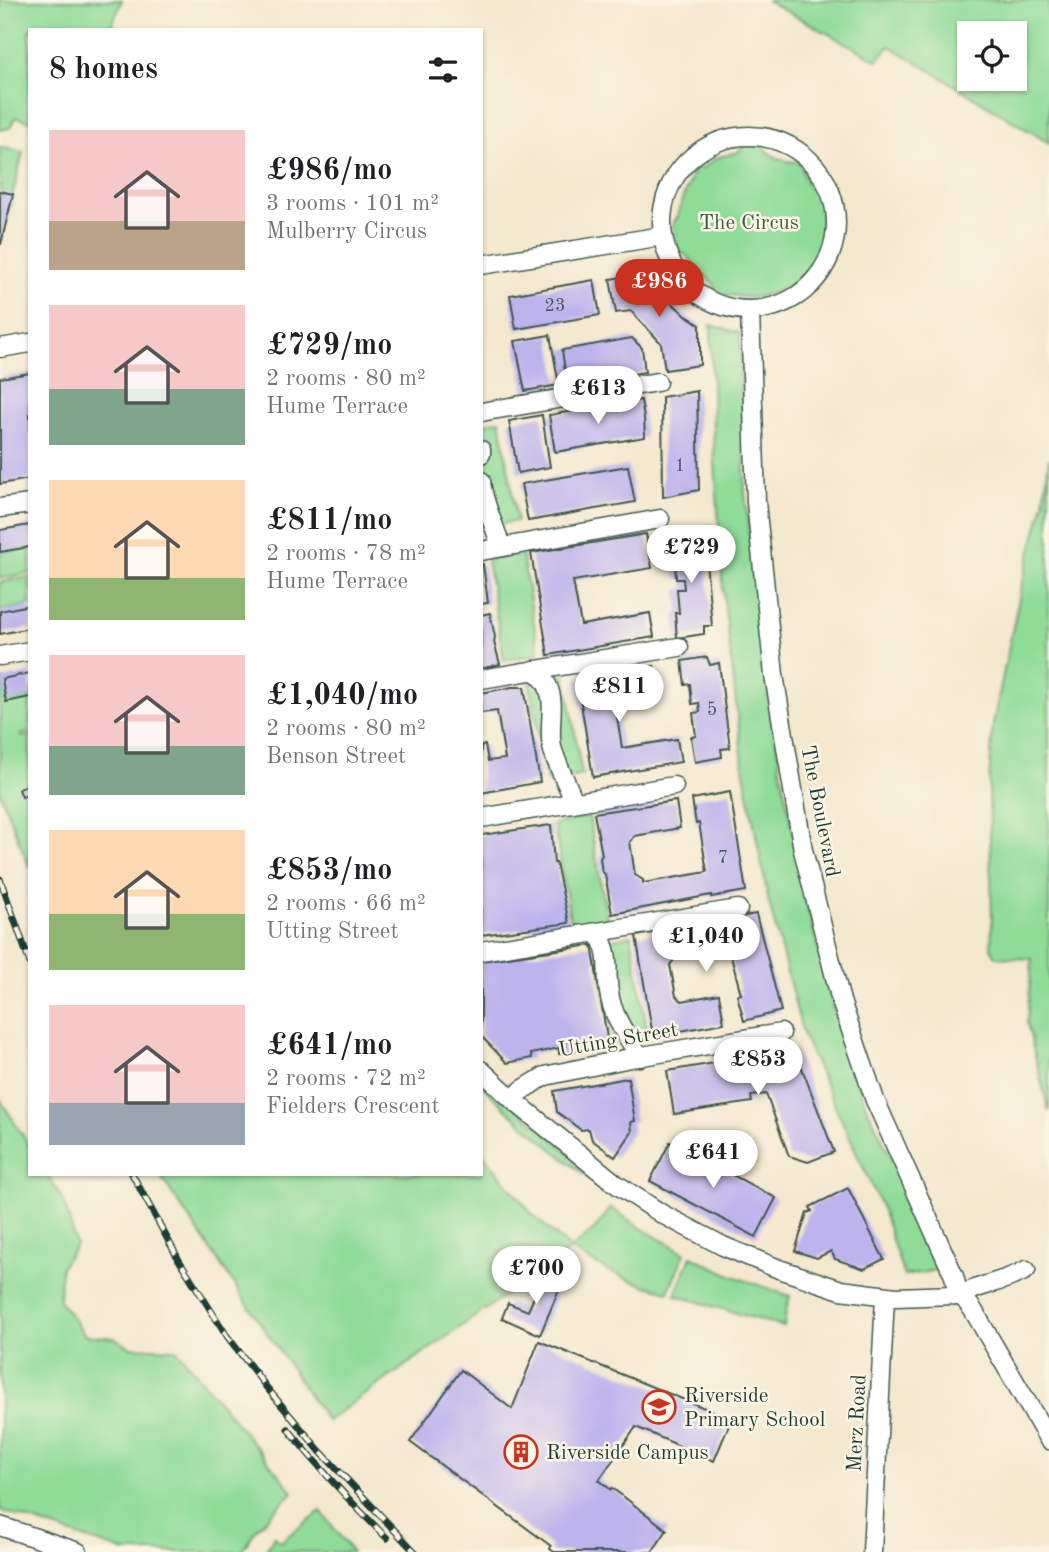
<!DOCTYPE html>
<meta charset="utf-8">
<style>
body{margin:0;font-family:"Old Standard TT",serif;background:#f6f6f6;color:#202124;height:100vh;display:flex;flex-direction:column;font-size:26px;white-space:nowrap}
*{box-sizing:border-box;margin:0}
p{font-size:23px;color:#757577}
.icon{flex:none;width:38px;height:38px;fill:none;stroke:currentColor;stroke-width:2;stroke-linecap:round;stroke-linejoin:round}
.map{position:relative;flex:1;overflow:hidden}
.drawer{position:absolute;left:28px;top:28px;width:455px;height:1148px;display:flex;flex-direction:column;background:#fff;border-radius:0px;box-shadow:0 2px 5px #0004}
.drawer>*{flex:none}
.controls{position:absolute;left:957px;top:21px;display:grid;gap:14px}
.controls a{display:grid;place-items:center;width:70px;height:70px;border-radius:0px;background:#fff;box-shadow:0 2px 5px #0004;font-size:35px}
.price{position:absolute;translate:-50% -60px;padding:0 16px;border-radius:24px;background:#fff;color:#222;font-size:23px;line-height:46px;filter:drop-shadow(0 2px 4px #0008)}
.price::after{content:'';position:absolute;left:50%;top:42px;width:21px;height:16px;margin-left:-10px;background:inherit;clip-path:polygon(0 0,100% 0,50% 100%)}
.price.selected{background:#c8321e;color:#fff}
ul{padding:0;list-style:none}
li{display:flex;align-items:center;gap:21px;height:175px;padding:0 21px}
li span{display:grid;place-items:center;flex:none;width:196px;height:140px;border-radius:0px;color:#555}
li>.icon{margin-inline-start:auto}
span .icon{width:84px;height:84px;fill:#fffc;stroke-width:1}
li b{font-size:30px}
h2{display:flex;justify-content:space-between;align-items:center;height:84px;padding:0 21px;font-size:30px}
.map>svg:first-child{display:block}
</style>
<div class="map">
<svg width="1049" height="1552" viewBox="0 0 1049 1552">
<rect width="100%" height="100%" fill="#fcf5e5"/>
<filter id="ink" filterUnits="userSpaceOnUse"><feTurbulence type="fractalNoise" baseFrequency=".0143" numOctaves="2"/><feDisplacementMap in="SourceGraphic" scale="14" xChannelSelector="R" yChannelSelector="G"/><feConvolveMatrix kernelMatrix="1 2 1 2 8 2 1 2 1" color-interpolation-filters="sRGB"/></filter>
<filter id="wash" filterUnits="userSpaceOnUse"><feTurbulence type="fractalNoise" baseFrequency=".00686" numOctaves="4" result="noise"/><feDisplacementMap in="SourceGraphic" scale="28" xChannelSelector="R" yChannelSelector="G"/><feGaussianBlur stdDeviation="1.57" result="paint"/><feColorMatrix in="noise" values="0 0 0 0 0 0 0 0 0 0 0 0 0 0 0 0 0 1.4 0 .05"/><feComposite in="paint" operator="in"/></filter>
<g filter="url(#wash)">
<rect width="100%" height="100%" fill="#f4e8cf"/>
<!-- green -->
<g fill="#8fdb98" stroke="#578c66" stroke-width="2" fill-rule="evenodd">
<path d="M0 0H122L110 30H30V121L15 117 10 128 0 130Z"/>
<path d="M766 0H1049V143L890 46 877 60ZM970 33H1015V79H970Z"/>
<path d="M744 145 763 146C767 155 787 164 797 161 804 167 801 169 804 177 808 185 815 196 823 201 825 217 827 234 821 249 808 282 771 302 736 296 728 295 722 295 716 290L714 283 698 271 688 256 678 251 673 223C681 215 679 205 684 195 685 191 688 188 689 184 692 177 690 174 696 168H703L716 158 738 152Z"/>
<path d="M0 147 23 152 7 218 0 216Z"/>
<path d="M711 325 740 333 745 493 760 634 780 767 808 909 836 1019 867 1108 899 1173 942 1269 904 1276 881 1206 804 1038 769 903 744 772 723 590 713 430Z"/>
<path d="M500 420 517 521 482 527 481 424Z"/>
<path d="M1049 458V1112L1027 1023 1032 959 996 957 991 948 992 923 989 782 993 724 1021 588 1044 502Z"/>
<path d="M30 547V573L0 578V552Z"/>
<path d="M522 553 539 654 504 660 487 560Z"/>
<path d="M30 577V605L0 611V582Z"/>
<path d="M565 674 582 775 547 782 529 682Z"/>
<path d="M0 679H2L6 701 30 697V732L21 734 22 737 30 735V776L28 778 30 783V869L0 793Z"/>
<path d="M589 817 607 918 571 924 554 824Z"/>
<path d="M631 935 648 1036 613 1043 596 943Z"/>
<path d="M481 1077 604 1183 601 1187C559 1156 519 1122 481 1085Z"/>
<path d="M0 1099 30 1147V1174H47L64 1202 76 1245 61 1267 59 1300 85 1335 115 1338 130 1347 176 1349 293 1492 258 1527 241 1552H126L0 1510Z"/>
<path d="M481 1152 532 1214 571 1249 594 1230 611 1208 646 1231 685 1253 668 1292C632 1283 602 1270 571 1249L327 1421 159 1174H481Z"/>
<path d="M691 1256 733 1276 790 1296 786 1311 784 1327 675 1295Z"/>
<path d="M321 1511 352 1552H265L274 1536 280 1542Z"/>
</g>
<g id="blocks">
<!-- building -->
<g fill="#bdb3ed">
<path d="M0 191 13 194 1 244H0Z"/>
<path d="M651 272 659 287 670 301 684 314 700 325V365L665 370 661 343 631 311 616 313 610 279Z"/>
<path d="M594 280 600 315 516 329 510 295Z"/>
<path d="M550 335 559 385 525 391 515 341Z"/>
<path d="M632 338 642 348 645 372 567 385 562 350Z"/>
<path d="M30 373V479L0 484V378Z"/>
<path d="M697 391 699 490 663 497 662 397Z"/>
<path d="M641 400 644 418 645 437 555 452 549 415Z"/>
<path d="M542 415 550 467 518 473 509 421Z"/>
<path d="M628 466 635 502 528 521 521 484Z"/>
<path d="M30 525V547L0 552V530Z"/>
<path d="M693 532 696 541 704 540 712 626H704V634L677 638 675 613H679L677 589H684L683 579H676L675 559 671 560 669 537Z"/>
<path d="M646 534 652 568 573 581 581 625 650 613 654 637 548 655 531 553Z"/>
<path d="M481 564H483L488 603 481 604Z"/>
<path d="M30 605V628L0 634V611Z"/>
<path d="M490 613 495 637 494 642 500 664 481 669V615Z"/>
<path d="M707 657 710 665 719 663 730 748 721 749 722 757 695 762 691 737 696 736 693 713 700 712 699 703 692 704 690 684 685 685 682 661Z"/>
<path d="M654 666 659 691 614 698 622 748 677 739 681 762 593 777 577 679Z"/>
<path d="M30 673V697L6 702 2 679Z"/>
<path d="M512 687H524L540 782 481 793V746L485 745 488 761 505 759 497 711 481 713V693Z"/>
<path d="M28 785 30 794 22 797 19 789Z"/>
<path d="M730 792 746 891 711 897V895L612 914 605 874 602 872 600 858 602 855 594 813 676 801 680 828 635 836 630 842 635 875 643 880V883L707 872 699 823 696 824 692 799Z"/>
<path d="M551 825 554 863H556L569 923 481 935V835Z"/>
<path d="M756 914 781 1011 744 1021 737 995 741 994 727 942 675 951 676 957 670 965 676 996 682 1001 719 994 724 1023 653 1036 636 936Z"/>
<path d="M592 945 608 1044 559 1054V1048L531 1054 532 1058 507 1063 481 1036V961Z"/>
<path d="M795 1050 834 1152 808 1162 789 1156 766 1094 751 1096 752 1102 674 1114 667 1071 745 1058 747 1069 757 1067 754 1059Z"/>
<path d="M628 1078 635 1121 631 1122 632 1132 615 1157 592 1140 589 1129 581 1130 557 1112 554 1091Z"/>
<path d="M670 1142 776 1198 756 1237 650 1181Z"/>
<path d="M848 1188 884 1259 864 1269 835 1259 831 1251 817 1258 795 1251 807 1213 812 1211 810 1207Z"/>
<path d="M545 1272 563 1280 540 1335 502 1318 508 1303 528 1311Z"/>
<path d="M539 1341 717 1413 714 1418 729 1425 714 1461 636 1427 599 1480 611 1490 612 1488 667 1530 652 1552H554L550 1549 551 1546 410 1442 461 1370 512 1409Z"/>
</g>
</g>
</g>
<g filter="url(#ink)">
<use href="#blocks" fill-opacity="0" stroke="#3f574b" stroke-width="2"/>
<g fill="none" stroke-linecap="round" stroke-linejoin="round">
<defs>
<g id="minor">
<circle cx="749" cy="223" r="87"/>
<path d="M481 265 663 236"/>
<path d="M750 310 756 502 774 675 803 850 841 1001 875 1100 954 1276 959 1296"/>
<path d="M0 348 30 343"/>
<path d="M481 412 657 382"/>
<path d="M481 450V454"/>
<path d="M481 481C483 504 495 525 501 547"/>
<path d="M0 508 30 504"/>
<path d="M481 551 660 519"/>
<path d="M0 656 30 651"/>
<path d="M534 670C539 675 546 680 548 687 556 705 548 727 552 747 557 767 568 783 574 803"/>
<path d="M481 679 679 647"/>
<path d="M481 818 674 786"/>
<path d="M598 933C612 958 605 967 609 992 612 1016 627 1036 640 1057"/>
<path d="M481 951 738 909"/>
<path d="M481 1070 513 1100 616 1184 662 1214 723 1246 779 1269 841 1290 896 1297 954 1295 964 1298 973 1310 1049 1440"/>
<path d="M513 1100 522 1090 545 1076 630 1058 781 1033"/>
<path d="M959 1296C980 1284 1005 1282 1026 1270"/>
<path d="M0 1526 78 1552"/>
<path d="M872 1552 885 1297"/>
</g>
</defs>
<!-- minor casing -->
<use href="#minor" stroke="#3f574b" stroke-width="21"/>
<!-- minor -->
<use href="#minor" stroke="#fff" stroke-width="18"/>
<defs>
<g id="rail">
<path d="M0 879 30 963"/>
<path d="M132 1174 179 1260 227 1336 267 1388 319 1450 415 1552"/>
<path d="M288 1429C319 1468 352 1504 387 1538"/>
</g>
</defs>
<!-- rail casing -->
<use href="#rail" stroke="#1f3d34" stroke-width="7"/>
<!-- rail -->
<use href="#rail" stroke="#fcf5e5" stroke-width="4.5" stroke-dasharray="13" stroke-linecap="butt"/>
</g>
</g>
<!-- icons -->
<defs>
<symbol id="school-ring" viewBox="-11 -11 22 22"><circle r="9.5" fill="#fcf5e5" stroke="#c8321e" stroke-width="1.5"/><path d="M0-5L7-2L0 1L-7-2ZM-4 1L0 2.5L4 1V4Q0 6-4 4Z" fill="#c8321e"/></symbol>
<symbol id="building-ring" viewBox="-11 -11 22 22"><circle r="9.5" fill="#fcf5e5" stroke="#c8321e" stroke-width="1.5"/><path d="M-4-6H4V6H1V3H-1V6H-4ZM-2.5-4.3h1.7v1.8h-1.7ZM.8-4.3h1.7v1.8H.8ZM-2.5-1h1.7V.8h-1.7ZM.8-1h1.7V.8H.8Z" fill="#c8321e"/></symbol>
</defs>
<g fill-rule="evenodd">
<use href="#school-ring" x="640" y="1388" width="38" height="38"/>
<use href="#building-ring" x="502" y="1433" width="38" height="38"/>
</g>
<g text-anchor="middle" stroke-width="5" stroke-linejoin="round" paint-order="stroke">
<!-- number labels -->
<g font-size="18" fill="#465a62">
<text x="555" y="311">23</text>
<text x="680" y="471">1</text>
<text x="712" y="715">5</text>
<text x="723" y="863">7</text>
</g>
<!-- park labels -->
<g font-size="21" fill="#355d48" stroke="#fcf5e5">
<text x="749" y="229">The Circus</text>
</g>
<!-- street labels -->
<g font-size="21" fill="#1f3d34" stroke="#fcf5e5">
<text transform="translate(821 811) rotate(79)" y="7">The Boulevard</text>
<text transform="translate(618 1039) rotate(-10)" y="7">Utting Street</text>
<text transform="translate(856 1423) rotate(-87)" y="7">Merz Road</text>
</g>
<!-- poi labels -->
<g font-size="21" fill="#1f3d34" stroke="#fcf5e5" text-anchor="start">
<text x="684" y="1402">Riverside<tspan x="684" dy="24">Primary School</tspan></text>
<text x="546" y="1459">Riverside Campus</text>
</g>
</g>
</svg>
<div class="controls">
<a><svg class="icon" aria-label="locate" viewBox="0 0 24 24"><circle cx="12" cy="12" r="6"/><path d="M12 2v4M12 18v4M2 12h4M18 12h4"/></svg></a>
</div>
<b class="price selected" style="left:659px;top:319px">£986</b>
<b class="price" style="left:598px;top:426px">£613</b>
<b class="price" style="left:691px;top:585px">£729</b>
<b class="price" style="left:619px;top:724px">£811</b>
<b class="price" style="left:706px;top:974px">£1,040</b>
<b class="price" style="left:758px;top:1097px">£853</b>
<b class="price" style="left:713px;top:1190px">£641</b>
<b class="price" style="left:536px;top:1306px">£700</b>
<section class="drawer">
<h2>8 homes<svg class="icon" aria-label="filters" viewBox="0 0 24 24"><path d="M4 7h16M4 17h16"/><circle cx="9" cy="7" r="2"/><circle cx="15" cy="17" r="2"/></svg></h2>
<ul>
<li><span style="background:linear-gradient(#f6c9c9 65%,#b9a48a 0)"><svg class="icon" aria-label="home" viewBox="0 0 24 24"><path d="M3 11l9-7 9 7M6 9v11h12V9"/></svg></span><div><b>£986/mo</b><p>3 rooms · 101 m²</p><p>Mulberry Circus</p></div></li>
<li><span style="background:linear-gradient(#f6c9c9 60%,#7fa58c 0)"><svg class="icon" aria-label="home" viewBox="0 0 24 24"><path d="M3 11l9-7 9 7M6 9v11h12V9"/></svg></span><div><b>£729/mo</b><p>2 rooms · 80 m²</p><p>Hume Terrace</p></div></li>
<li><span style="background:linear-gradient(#ffd9b3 70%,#8fb573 0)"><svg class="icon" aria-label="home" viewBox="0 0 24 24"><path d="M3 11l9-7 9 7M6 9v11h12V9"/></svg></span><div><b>£811/mo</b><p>2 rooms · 78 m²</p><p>Hume Terrace</p></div></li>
<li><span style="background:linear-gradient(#f6c9c9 65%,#7fa58c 0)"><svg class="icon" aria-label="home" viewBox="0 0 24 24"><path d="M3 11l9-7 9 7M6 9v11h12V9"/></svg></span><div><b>£1,040/mo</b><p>2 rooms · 80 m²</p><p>Benson Street</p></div></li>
<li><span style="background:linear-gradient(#ffd9b3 60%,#8fb573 0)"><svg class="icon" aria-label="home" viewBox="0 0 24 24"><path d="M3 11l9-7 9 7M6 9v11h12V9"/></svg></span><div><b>£853/mo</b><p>2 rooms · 66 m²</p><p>Utting Street</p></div></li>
<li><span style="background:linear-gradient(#f6c9c9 70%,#9aa5b1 0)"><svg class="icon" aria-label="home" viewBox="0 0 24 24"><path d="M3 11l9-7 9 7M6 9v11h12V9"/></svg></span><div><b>£641/mo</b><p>2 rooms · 72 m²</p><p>Fielders Crescent</p></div></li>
</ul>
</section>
</div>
